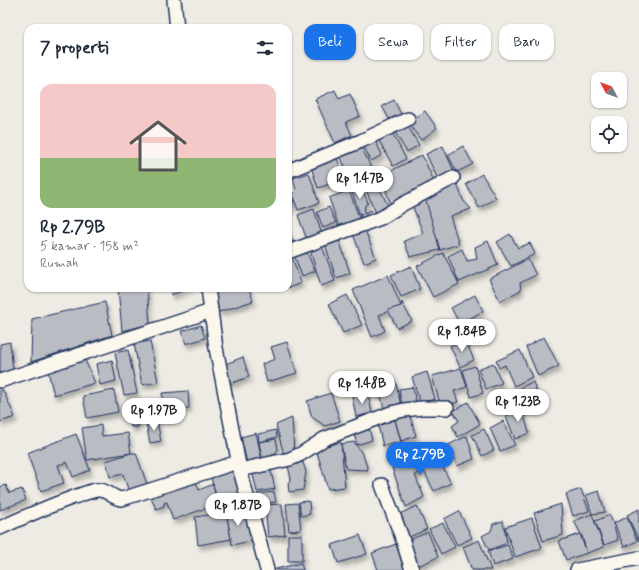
<!DOCTYPE html>
<html lang="id">
<meta charset="utf-8">
<style>
body{margin:0;font-family:Mynerve,sans-serif;background:#f2f2f3;color:#1f2937;height:100vh;display:flex;flex-direction:column;font-size:15px;white-space:nowrap}
*{box-sizing:border-box;margin:0}
p{font-size:13px;color:#747a83}
.icon{flex:none;width:22px;height:22px;fill:none;stroke:currentColor;stroke-width:2;stroke-linecap:round;stroke-linejoin:round}
.map{position:relative;flex:1;overflow:hidden}
.details{position:absolute;left:24px;top:24px;width:268px;height:268px;display:flex;flex-direction:column;background:#fff;border-radius:12px;box-shadow:0 1px 3px #0004}
.details>*{flex:none}
.hud{position:absolute;left:304px;top:24px;width:275px;height:36px;display:flex;gap:8px}
.needle{width:26px;rotate:311deg}
.buttons{position:absolute;left:591px;top:72px;display:grid;gap:8px}
.buttons a{display:grid;place-items:center;width:36px;height:36px;border-radius:8px;background:#fff;box-shadow:0 1px 3px #0004;font-size:20px}
.price{position:absolute;translate:-50% -34px;padding:0 9px;border-radius:14px;background:#fff;color:#222;font-size:13px;line-height:26px;filter:drop-shadow(0 1px 2px #0008)}
.price::after{content:'';position:absolute;left:50%;top:24px;width:12px;height:9px;margin-left:-6px;background:inherit;clip-path:polygon(0 0,100% 0,50% 100%)}
.price.on{background:#1a73e8;color:#fff}
ul{padding:0;list-style:none}
li{display:grid;align-content:center;gap:8px;height:212px;padding:0 16px}
li+li{border-top:1px solid #e0e1e3}
li span{display:grid;place-items:center;height:124px;border-radius:12px;color:#555}
li>.icon{margin-inline-start:auto}
span .icon{width:72px;height:72px;fill:#fffc;stroke-width:1}
li b{font-size:17px}
h2{display:flex;justify-content:space-between;align-items:center;height:48px;padding:0 16px;font-size:17px}
.pill{padding:0 14px;border-radius:12px;background:#fff;box-shadow:0 1px 3px #0004;font-size:14px;line-height:36px}
.pill.on{background:#1a73e8;color:#fff}
.map>svg:first-child{display:block}
</style>
<div class="map">
<svg width="639" height="570" viewBox="0 0 639 570">
<defs>
<filter id="shadow"><feDropShadow dx="2.5" dy="4.5" stdDeviation="2" flood-color="#0004"/></filter>
</defs>
<rect width="100%" height="100%" fill="#eeebe4"/>
<filter id="ink" filterUnits="userSpaceOnUse"><feTurbulence type="fractalNoise" baseFrequency=".025" numOctaves="2"/><feDisplacementMap in="SourceGraphic" scale="8" xChannelSelector="R" yChannelSelector="G"/><feConvolveMatrix kernelMatrix="1 2 1 2 8 2 1 2 1" color-interpolation-filters="sRGB"/></filter>
<g filter="url(#ink)">
<!-- building -->
<g fill="#b9bcc3" stroke="#1b2f5e" filter="url(#shadow)">
<path d="M335 90 339 99 350 94 360 116 346 122 352 135 335 143 315 99Z"/>
<path d="M394 100 401 114 389 119 382 106Z"/>
<path d="M425 111 437 128 421 140 408 123Z"/>
<path d="M407 125 419 145 407 152 395 133Z"/>
<path d="M392 132 406 159 393 166 378 139Z"/>
<path d="M373 135 382 155 371 161 361 141Z"/>
<path d="M361 146 375 176 359 183 349 175 340 156Z"/>
<path d="M443 146 455 174 439 181 426 154Z"/>
<path d="M463 146 473 164 457 172 448 155Z"/>
<path d="M422 155 435 183 392 208 381 176Z"/>
<path d="M337 158 344 179 318 188 311 167Z"/>
<path d="M309 173 319 203 298 210 292 194 296 190 293 178Z"/>
<path d="M482 174 496 198 479 208 466 184Z"/>
<path d="M457 183 463 200 471 209 450 216 459 244 440 250 421 195Z"/>
<path d="M378 185 390 210 377 215 366 190Z"/>
<path d="M362 188 368 203 365 205 364 214 360 215 352 192Z"/>
<path d="M349 190 360 220 339 227 329 198Z"/>
<path d="M294 197 292 208 288 209V199Z"/>
<path d="M425 197 440 250 410 257 404 241 423 233 411 202Z"/>
<path d="M329 207 336 223 323 228 317 212Z"/>
<path d="M314 209 322 235 307 240 298 215Z"/>
<path d="M371 210 375 217 363 223 360 215Z"/>
<path d="M288 230 295 245 288 248Z"/>
<path d="M365 230 376 258 364 263 353 234Z"/>
<path d="M510 234 518 248 530 243 535 254 511 266 497 242Z"/>
<path d="M339 239 350 273 336 278 325 244Z"/>
<path d="M488 241 498 265 459 282 448 256 462 249 467 261 477 259 475 247Z"/>
<path d="M322 246 335 281 321 286 310 250Z"/>
<path d="M306 250 315 271 302 276 294 255Z"/>
<path d="M443 253 459 284 433 297 417 266Z"/>
<path d="M292 257 301 283 288 288V259Z"/>
<path d="M528 259 536 275 520 283 521 290 500 301 489 279Z"/>
<path d="M411 266 420 289 401 297 391 275Z"/>
<path d="M388 275 401 306 379 315 385 331 372 337 353 290Z"/>
<path d="M118 288H147L150 324 122 331Z"/>
<path d="M170 288H191L171 295Z"/>
<path d="M211 288H249L253 301 219 312Z"/>
<path d="M347 295 362 325 343 333 329 304Z"/>
<path d="M475 295 483 311 460 324 451 308Z"/>
<path d="M105 302 112 335 31 362 32 319Z"/>
<path d="M402 302 412 321 397 328 388 310 401 306Z"/>
<path d="M201 325 205 338 186 344 182 331Z"/>
<path d="M544 337 559 366 538 376 526 347Z"/>
<path d="M465 339 474 360 460 367 450 346Z"/>
<path d="M150 341 158 382 142 385 134 344Z"/>
<path d="M10 342 13 370 0 373V344Z"/>
<path d="M287 342 297 373 267 382 262 364 275 359 271 347Z"/>
<path d="M128 350 137 393 124 395 115 353Z"/>
<path d="M520 350 532 377 514 386 505 365 499 368 496 361Z"/>
<path d="M243 357 249 377 229 384 223 365Z"/>
<path d="M85 360 95 383 54 395 48 371Z"/>
<path d="M112 360 116 381 100 385 96 364Z"/>
<path d="M493 363 502 383 486 389 478 369Z"/>
<path d="M475 366 483 393 471 397 463 370Z"/>
<path d="M461 368 467 387 454 391 458 402 447 405 439 400 432 376Z"/>
<path d="M427 372 435 399 420 403 412 377Z"/>
<path d="M395 380 401 405 384 409 380 393H372L370 386Z"/>
<path d="M533 382 540 400 522 407 516 393 521 387Z"/>
<path d="M413 387 416 403 402 406 399 389Z"/>
<path d="M0 390H3L15 417 0 422Z"/>
<path d="M114 390 118 412 87 418 83 396Z"/>
<path d="M188 391 189 408 164 410 162 393Z"/>
<path d="M331 393 340 421 325 426 312 417 307 401Z"/>
<path d="M368 393 372 413 356 417 352 396Z"/>
<path d="M468 402 480 424 458 437 452 426 459 421 453 411Z"/>
<path d="M136 403 138 427H131L128 404Z"/>
<path d="M522 407 529 433 515 439 506 416Z"/>
<path d="M409 413 416 436 401 441 394 417Z"/>
<path d="M394 417 401 442 383 446 377 421Z"/>
<path d="M292 418 294 451 284 455 276 425Z"/>
<path d="M157 421 161 441 150 443 146 423Z"/>
<path d="M503 421 515 445 500 451 490 428Z"/>
<path d="M101 425 102 436 128 433 131 453 87 460 82 428Z"/>
<path d="M369 428 372 440 357 445 354 433Z"/>
<path d="M484 429 494 450 482 456 472 435Z"/>
<path d="M276 430 277 437 259 442 258 434Z"/>
<path d="M256 433 262 460 247 464 241 437Z"/>
<path d="M76 434 90 470 73 477 67 462 58 465 64 483 41 491 27 453Z"/>
<path d="M467 436 474 459 457 466 448 445Z"/>
<path d="M276 439 278 450 270 457 262 458 259 442Z"/>
<path d="M341 442 345 487 328 489 316 449Z"/>
<path d="M354 442 363 455 368 470 346 469 341 444Z"/>
<path d="M434 450 451 483 434 491 424 471 415 475 424 497 406 507 392 468Z"/>
<path d="M131 453H136L148 487 129 492 123 474 110 477 106 461Z"/>
<path d="M303 462 306 472 303 490 289 492 288 483 291 479 288 466Z"/>
<path d="M236 465 238 471 233 473 238 488 241 505 220 510 210 474Z"/>
<path d="M270 466 275 489 257 492 252 470Z"/>
<path d="M195 479 199 490 213 484 217 504 173 520 167 502 164 503V506L156 509 150 495Z"/>
<path d="M6 485 9 493 22 489 26 500 0 510V487Z"/>
<path d="M581 489 589 511 573 516 566 494Z"/>
<path d="M599 491 605 512 592 514 586 495Z"/>
<path d="M274 492 276 502 259 504 257 494Z"/>
<path d="M309 501 310 514 301 516 299 502Z"/>
<path d="M298 503 301 530 289 531 286 504Z"/>
<path d="M282 504 285 535 268 537 265 505Z"/>
<path d="M561 504 563 535 543 541 534 513Z"/>
<path d="M417 506 427 529 407 538 397 515Z"/>
<path d="M245 509 251 541 232 545 226 512Z"/>
<path d="M639 509V541L627 515Z"/>
<path d="M459 511 472 538 457 545 444 519Z"/>
<path d="M226 512 231 539 198 545 195 517Z"/>
<path d="M592 514 604 547 587 553 582 536 574 521Z"/>
<path d="M610 515 618 540 604 545 595 521Z"/>
<path d="M627 517 637 541 624 547 614 523Z"/>
<path d="M532 518 542 548 515 557 505 527Z"/>
<path d="M503 521 507 543 489 550 482 536 491 531 493 524Z"/>
<path d="M443 523 455 547 441 554 429 529Z"/>
<path d="M428 532 438 557 418 566 407 541Z"/>
<path d="M580 534 587 553 566 560 559 541Z"/>
<rect x="288" y="535" width="14" height="26"/>
<path d="M360 535 367 554 338 563 332 545Z"/>
<path d="M479 540 491 570H472L463 547Z"/>
<path d="M396 544 405 570H378L372 553Z"/>
<path d="M508 545 513 559 493 566 488 551Z"/>
<path d="M301 563 303 570H276V569Z"/>
</g>
<g fill="none" stroke-linecap="round" stroke-linejoin="round">
<defs>
<g id="minor">
<path d="M174 0 177 28"/>
<path d="M288 171 361 141 408 119"/>
<path d="M288 252 381 218 403 204 453 178"/>
<path d="M208 288 216 348 240 470 267 570"/>
<path d="M0 381 211 311"/>
<path d="M240 470 290 459 301 454 324 439 391 413 404 410 422 408H447"/>
<path d="M382 485 401 535 412 570"/>
<path d="M0 528C24 517 49 506 74 497 81 495 89 491 97 490 108 489 111 498 122 499L238 462"/>
<path d="M577 570 639 558"/>
</g>
</defs>
<!-- minor casing -->
<use href="#minor" stroke="#1b2f5e" stroke-width="16"/>
<!-- minor -->
<use href="#minor" stroke="#fbf7ec" stroke-width="13"/>
</g>
</g>
</svg>
<div class="buttons">
<a><svg class="needle" viewBox="-14 -14 28 28"><path d="M0-13l5 13h-10z" fill="#e53935"/><path d="M0 13l5-13h-10z" fill="#747a83"/></svg></a>
<a><svg class="icon" aria-label="locate" viewBox="0 0 24 24"><circle cx="12" cy="12" r="6"/><path d="M12 2v4M12 18v4M2 12h4M18 12h4"/></svg></a>
</div>
<b class="price" style="left:360px;top:200px">Rp 1.47B</b>
<b class="price" style="left:462px;top:353px">Rp 1.84B</b>
<b class="price" style="left:362px;top:405px">Rp 1.48B</b>
<b class="price" style="left:518px;top:423px">Rp 1.23B</b>
<b class="price" style="left:154px;top:432px">Rp 1.97B</b>
<b class="price on" style="left:420px;top:476px">Rp 2.79B</b>
<b class="price" style="left:238px;top:527px">Rp 1.87B</b>
<div class="hud">
<a class="pill on">Beli</a>
<a class="pill">Sewa</a>
<a class="pill">Filter</a>
<a class="pill">Baru</a>
</div>
<section class="details">
<h2>7 properti<svg class="icon" aria-label="filters" viewBox="0 0 24 24"><path d="M4 7h16M4 17h16"/><circle cx="9" cy="7" r="2"/><circle cx="15" cy="17" r="2"/></svg></h2>
<ul>
<li><span style="background:linear-gradient(#f6c9c9 60%,#8fb573 0)"><svg class="icon" aria-label="home" viewBox="0 0 24 24"><path d="M3 11l9-7 9 7M6 9v11h12V9"/></svg></span><div><b>Rp 2.79B</b><p>5 kamar · 158 m²</p><p>Rumah</p></div></li>
</ul>
</section>
</div>
